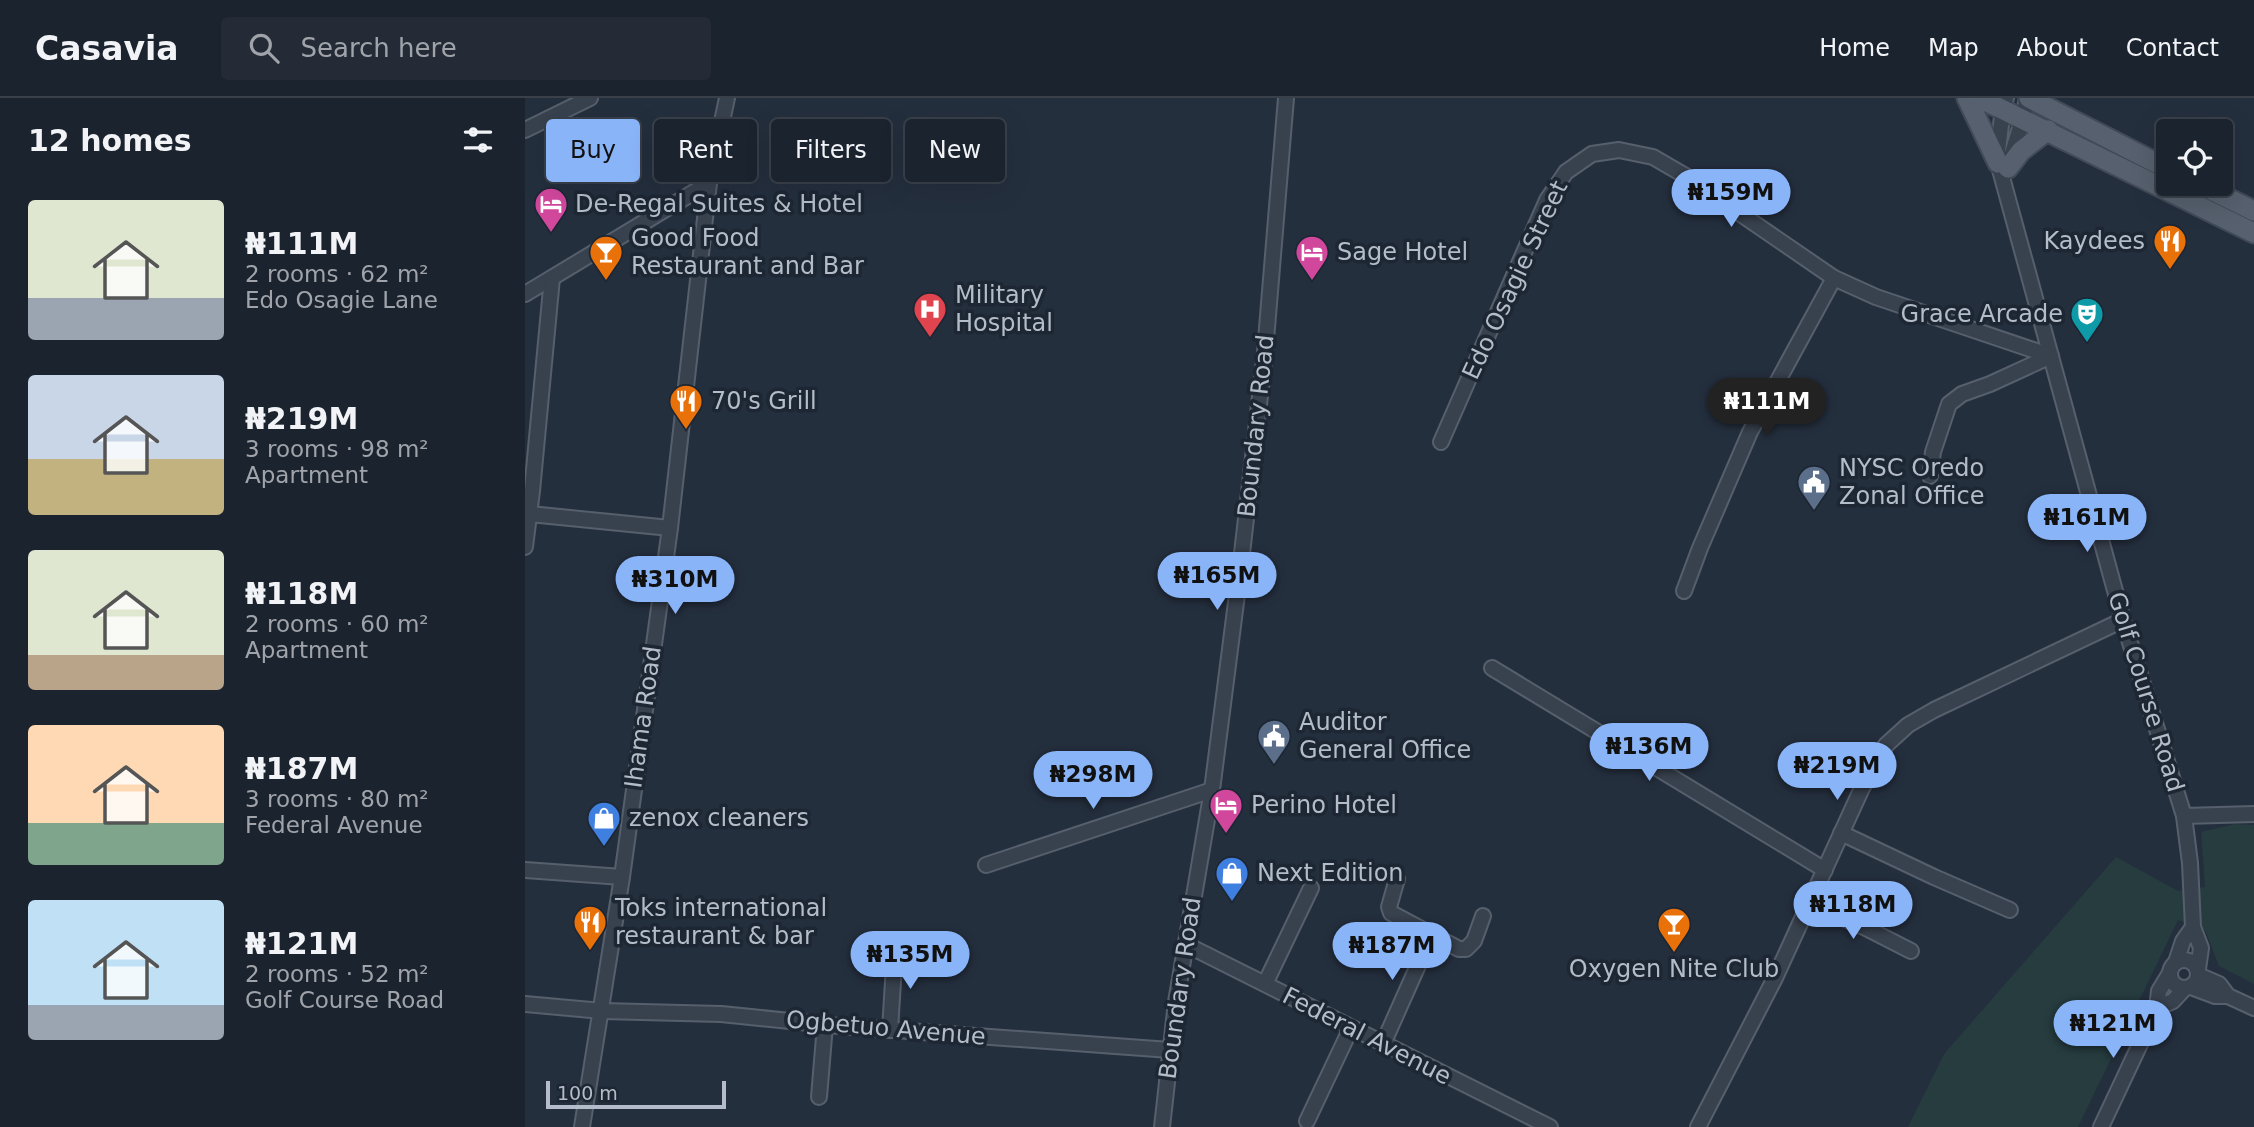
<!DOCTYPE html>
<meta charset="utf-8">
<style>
body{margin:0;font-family:"DejaVu Sans",sans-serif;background:#242b36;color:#f1f3f6;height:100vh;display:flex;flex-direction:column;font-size:26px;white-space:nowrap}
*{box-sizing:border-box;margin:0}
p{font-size:23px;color:#a0a4aa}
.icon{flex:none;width:38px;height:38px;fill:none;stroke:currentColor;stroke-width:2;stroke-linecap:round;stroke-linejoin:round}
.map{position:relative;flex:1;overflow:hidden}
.sheet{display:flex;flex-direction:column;background:#1b232e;width:525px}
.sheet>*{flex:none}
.banner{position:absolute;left:21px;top:21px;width:665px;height:63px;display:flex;gap:14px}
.fabs{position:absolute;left:1631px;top:21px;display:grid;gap:14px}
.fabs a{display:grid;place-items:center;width:77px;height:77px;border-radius:7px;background:#1b232e;box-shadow:0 7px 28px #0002,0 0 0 2px #39404a;font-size:35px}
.scale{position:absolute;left:21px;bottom:18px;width:180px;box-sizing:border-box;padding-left:7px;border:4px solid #b4bcc9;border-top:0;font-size:19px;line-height:24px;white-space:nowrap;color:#b4bcc9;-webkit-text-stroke:5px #1d2633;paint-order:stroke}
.price{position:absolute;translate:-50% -60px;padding:0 16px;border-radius:24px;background:#8ab4f8;color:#111;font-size:23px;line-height:46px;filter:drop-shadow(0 2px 4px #0008)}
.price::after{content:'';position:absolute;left:50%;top:42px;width:21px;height:16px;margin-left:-10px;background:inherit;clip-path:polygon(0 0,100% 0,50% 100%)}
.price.selected{background:#222;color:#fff}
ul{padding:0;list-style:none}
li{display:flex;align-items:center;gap:21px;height:175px;padding:0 28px}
li span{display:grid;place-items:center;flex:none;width:196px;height:140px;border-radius:7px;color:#555}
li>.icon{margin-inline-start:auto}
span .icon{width:84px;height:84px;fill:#fffc;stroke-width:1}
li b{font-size:30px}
h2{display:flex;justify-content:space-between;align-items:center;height:84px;padding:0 28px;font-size:30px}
.chip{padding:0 24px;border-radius:7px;background:#1b232e;box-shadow:0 7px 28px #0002,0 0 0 2px #39404a;font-size:24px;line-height:63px}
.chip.selected{background:#8ab4f8;color:#111}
header{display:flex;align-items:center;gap:42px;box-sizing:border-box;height:98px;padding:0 35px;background:#1b232e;border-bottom:2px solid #39404a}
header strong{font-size:33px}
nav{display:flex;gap:38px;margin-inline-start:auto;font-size:24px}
.search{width:490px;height:63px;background:#242b36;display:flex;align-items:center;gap:18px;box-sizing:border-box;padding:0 24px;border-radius:7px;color:#a0a4aa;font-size:26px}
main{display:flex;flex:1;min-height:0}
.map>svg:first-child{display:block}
</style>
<header>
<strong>Casavia</strong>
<div class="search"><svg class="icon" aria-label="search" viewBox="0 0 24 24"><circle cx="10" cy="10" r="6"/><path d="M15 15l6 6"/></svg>Search here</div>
<nav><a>Home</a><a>Map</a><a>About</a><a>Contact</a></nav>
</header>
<main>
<section class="sheet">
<h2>12 homes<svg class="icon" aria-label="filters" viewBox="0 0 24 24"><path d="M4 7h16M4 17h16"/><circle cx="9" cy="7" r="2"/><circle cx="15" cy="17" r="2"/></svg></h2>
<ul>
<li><span style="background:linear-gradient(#dfe7d0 70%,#9aa5b1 0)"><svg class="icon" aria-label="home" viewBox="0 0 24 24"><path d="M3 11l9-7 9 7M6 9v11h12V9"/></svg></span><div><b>₦111M</b><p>2 rooms · 62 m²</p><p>Edo Osagie Lane</p></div></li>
<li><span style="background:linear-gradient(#c9d6e8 60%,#c2b280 0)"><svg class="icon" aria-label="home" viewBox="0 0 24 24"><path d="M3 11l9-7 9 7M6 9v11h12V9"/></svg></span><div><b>₦219M</b><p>3 rooms · 98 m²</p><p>Apartment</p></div></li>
<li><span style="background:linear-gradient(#dfe7d0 75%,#b9a48a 0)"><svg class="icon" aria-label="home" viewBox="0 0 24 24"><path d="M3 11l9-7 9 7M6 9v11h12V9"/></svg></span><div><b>₦118M</b><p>2 rooms · 60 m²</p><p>Apartment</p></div></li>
<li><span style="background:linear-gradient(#ffd9b3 70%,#7fa58c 0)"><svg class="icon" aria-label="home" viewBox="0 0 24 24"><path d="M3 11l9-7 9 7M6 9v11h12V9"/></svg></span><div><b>₦187M</b><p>3 rooms · 80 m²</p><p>Federal Avenue</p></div></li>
<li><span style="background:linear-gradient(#bfe0f5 75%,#9aa5b1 0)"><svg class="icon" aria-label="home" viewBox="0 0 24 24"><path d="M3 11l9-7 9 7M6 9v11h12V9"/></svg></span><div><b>₦121M</b><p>2 rooms · 52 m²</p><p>Golf Course Road</p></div></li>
</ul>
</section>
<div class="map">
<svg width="1729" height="1029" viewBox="0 0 1729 1029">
<rect width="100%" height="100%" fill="#242f3e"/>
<!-- green -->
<path fill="#263c3f" d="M1710 726 1729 727V886L1694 868 1680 832 1653 822 1553 1029H1383L1419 956 1591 759 1653 793 1680 789 1676 734Z"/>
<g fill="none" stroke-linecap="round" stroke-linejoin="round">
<defs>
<g id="minor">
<path d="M1481 0 1478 10 1472 61 1598 522 1659 718 1665 765 1668 829 1676 850 1673 871"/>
<path d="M0 32 65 0"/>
<path d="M1484 65 1498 20 1502 0"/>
<path d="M0 196 184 85"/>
<path d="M916 344 1022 102 1041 74 1067 56 1094 52 1128 59 1159 77 1309 180 1351 199 1526 258 1465 286 1437 296 1424 306 1408 354 1405 378"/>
<path d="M5 416 145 430"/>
<path d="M0 449 7 393 27 180"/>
<path d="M1159 493 1175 450 1225 334 1309 180"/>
<path d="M967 570 1300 772"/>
<path d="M1659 718 1729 716"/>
<path d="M1316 735 1409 779 1485 812"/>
<path d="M461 767 687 692"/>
<path d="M0 772 97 779"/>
<path d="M872 781 864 809 866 815 934 851H941L949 843 958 818"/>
<path d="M1284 805 1341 830 1386 853"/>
<path d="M660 846 1025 1029"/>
<circle cx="1659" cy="876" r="14"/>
<path d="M1651 864 1658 843 1668 829"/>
<path d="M1673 877 1694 886 1703 898 1729 910"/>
<path d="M740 886 786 790"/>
<path d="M1666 889 1690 898H1703"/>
<path d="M0 906 77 913 196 916 314 928 645 952"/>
<path d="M1632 910 1648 903 1660 890"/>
<path d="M365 932 370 851"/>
<path d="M858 946 907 836"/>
<path d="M294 999 300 927"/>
<path d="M782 1023 826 930"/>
<path d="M57 1029 97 779 145 430 184 85 202 0"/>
<path d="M637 1029 651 904 687 692 715 473 740 254 761 0"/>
<path d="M1173 1029 1250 880 1337 690 1361 647 1383 627 1409 612 1598 522"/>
<path d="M1576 1029 1632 910 1634 893 1645 875"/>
</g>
<g id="major">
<path d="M1442 0 1473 65"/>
<path d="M1454 0 1729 135"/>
<path d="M1504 0 1643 71"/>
<path d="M1483 70 1496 53 1523 32"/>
<path d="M1674 86 1729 113"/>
</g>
</defs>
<!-- minor casing -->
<use href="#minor" stroke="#565f6c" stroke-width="18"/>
<!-- major casing -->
<use href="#major" stroke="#414a57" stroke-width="23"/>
<!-- minor -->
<use href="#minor" stroke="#38414e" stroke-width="14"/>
<!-- major -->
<use href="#major" stroke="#56606e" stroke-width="19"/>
</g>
<!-- icons -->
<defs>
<symbol id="hotel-pin" viewBox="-11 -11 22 30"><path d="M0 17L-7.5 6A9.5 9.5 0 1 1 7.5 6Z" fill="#d1479c" stroke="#1d2633"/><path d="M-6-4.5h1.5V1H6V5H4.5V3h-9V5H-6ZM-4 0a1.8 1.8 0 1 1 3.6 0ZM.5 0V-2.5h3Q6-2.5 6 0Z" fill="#fff"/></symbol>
<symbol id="restaurant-pin" viewBox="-11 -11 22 30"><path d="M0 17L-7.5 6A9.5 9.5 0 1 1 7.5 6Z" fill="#e8710a" stroke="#1d2633"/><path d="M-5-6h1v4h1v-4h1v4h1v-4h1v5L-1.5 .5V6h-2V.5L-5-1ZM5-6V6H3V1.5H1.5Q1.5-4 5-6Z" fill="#fff"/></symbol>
<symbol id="bar-pin" viewBox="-11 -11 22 30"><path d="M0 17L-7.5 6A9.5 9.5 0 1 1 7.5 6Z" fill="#e8710a" stroke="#1d2633"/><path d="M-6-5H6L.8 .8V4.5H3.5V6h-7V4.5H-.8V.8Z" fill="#fff"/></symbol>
<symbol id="hospital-pin" viewBox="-11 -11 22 30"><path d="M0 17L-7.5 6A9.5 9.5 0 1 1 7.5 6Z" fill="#e0444e" stroke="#1d2633"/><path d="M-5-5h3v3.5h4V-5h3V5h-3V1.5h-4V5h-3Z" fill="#fff"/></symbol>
<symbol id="theatre-pin" viewBox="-11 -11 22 30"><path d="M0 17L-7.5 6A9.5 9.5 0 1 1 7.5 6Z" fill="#0f9aa8" stroke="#1d2633"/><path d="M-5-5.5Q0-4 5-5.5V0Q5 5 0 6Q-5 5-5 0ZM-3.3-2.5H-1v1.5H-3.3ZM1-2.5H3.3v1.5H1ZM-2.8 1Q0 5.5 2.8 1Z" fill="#fff"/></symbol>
<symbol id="civic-pin" viewBox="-11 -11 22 30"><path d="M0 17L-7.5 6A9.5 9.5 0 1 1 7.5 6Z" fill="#5c6f8a" stroke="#1d2633"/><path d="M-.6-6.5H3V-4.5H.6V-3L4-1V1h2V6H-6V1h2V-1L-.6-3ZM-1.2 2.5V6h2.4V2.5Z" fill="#fff"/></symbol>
<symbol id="shop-pin" viewBox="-11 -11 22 30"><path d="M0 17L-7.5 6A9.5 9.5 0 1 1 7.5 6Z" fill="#3f7fe0" stroke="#1d2633"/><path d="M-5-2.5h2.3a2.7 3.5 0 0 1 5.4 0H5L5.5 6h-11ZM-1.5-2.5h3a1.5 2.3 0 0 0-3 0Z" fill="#fff"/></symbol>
</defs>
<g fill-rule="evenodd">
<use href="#hotel-pin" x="7" y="87" width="38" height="52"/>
<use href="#restaurant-pin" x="1626" y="124" width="38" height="52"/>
<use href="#bar-pin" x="62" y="135" width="38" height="52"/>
<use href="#hotel-pin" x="768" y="135" width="38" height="52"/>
<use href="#hospital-pin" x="386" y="192" width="38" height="52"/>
<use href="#theatre-pin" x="1543" y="197" width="38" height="52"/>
<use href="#restaurant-pin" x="142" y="284" width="38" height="52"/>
<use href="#civic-pin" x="1270" y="365" width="38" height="52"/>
<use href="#civic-pin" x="730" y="619" width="38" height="52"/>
<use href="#hotel-pin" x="682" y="688" width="38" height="52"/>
<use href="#shop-pin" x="60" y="701" width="38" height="52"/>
<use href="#shop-pin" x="688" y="756" width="38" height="52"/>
<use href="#restaurant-pin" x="46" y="805" width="38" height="52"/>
<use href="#bar-pin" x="1130" y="807" width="38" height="52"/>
</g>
<g text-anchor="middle" stroke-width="7" stroke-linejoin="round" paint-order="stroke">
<!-- poi labels -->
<g font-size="24" fill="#b4bcc9" stroke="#1d2633" text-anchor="start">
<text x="50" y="114">De-Regal Suites &amp; Hotel</text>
<text x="106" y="148">Good Food<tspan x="106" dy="28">Restaurant and Bar</tspan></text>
<text x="1620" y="151" text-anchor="end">Kaydees</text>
<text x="812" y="162">Sage Hotel</text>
<text x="430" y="205">Military<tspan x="430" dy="28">Hospital</tspan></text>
<text x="1538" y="224" text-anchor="end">Grace Arcade</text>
<text x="186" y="311">70's Grill</text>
<text x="1314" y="378">NYSC Oredo<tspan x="1314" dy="28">Zonal Office</tspan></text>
<text x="774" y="632">Auditor<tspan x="774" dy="28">General Office</tspan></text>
<text x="726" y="715">Perino Hotel</text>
<text x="104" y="728">zenox cleaners</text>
<text x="732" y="783">Next Edition</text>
<text x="90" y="818">Toks international<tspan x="90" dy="28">restaurant &amp; bar</tspan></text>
<text x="1149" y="879" text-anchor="middle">Oxygen Nite Club</text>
</g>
<!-- street labels -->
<g font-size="24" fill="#b4bcc9" stroke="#1d2633">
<text transform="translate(990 182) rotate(-65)" y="8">Edo Osagie Street</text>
<text transform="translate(731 328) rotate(-84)" y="8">Boundary Road</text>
<text transform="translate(1621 594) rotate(73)" y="8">Golf Course Road</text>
<text transform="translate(118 619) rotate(-82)" y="8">Ihama Road</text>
<text transform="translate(655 890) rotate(-82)" y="8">Boundary Road</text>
<text transform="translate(361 930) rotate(5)" y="8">Ogbetuo Avenue</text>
<text transform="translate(842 938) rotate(27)" y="8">Federal Avenue</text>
</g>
</g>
</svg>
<div class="fabs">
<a><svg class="icon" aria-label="locate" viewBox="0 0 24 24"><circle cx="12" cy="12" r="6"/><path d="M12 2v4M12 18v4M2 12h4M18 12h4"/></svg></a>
</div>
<div class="scale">100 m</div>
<b class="price" style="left:1206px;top:131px">₦159M</b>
<b class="price selected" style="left:1242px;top:340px">₦111M</b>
<b class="price" style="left:1562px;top:456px">₦161M</b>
<b class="price" style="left:692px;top:514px">₦165M</b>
<b class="price" style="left:150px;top:518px">₦310M</b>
<b class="price" style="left:1124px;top:685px">₦136M</b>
<b class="price" style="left:1312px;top:704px">₦219M</b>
<b class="price" style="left:568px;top:713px">₦298M</b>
<b class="price" style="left:1328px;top:843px">₦118M</b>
<b class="price" style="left:867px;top:884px">₦187M</b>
<b class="price" style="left:385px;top:893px">₦135M</b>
<b class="price" style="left:1588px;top:962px">₦121M</b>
<div class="banner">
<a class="chip selected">Buy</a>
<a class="chip">Rent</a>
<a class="chip">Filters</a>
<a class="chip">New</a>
</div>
</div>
</main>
